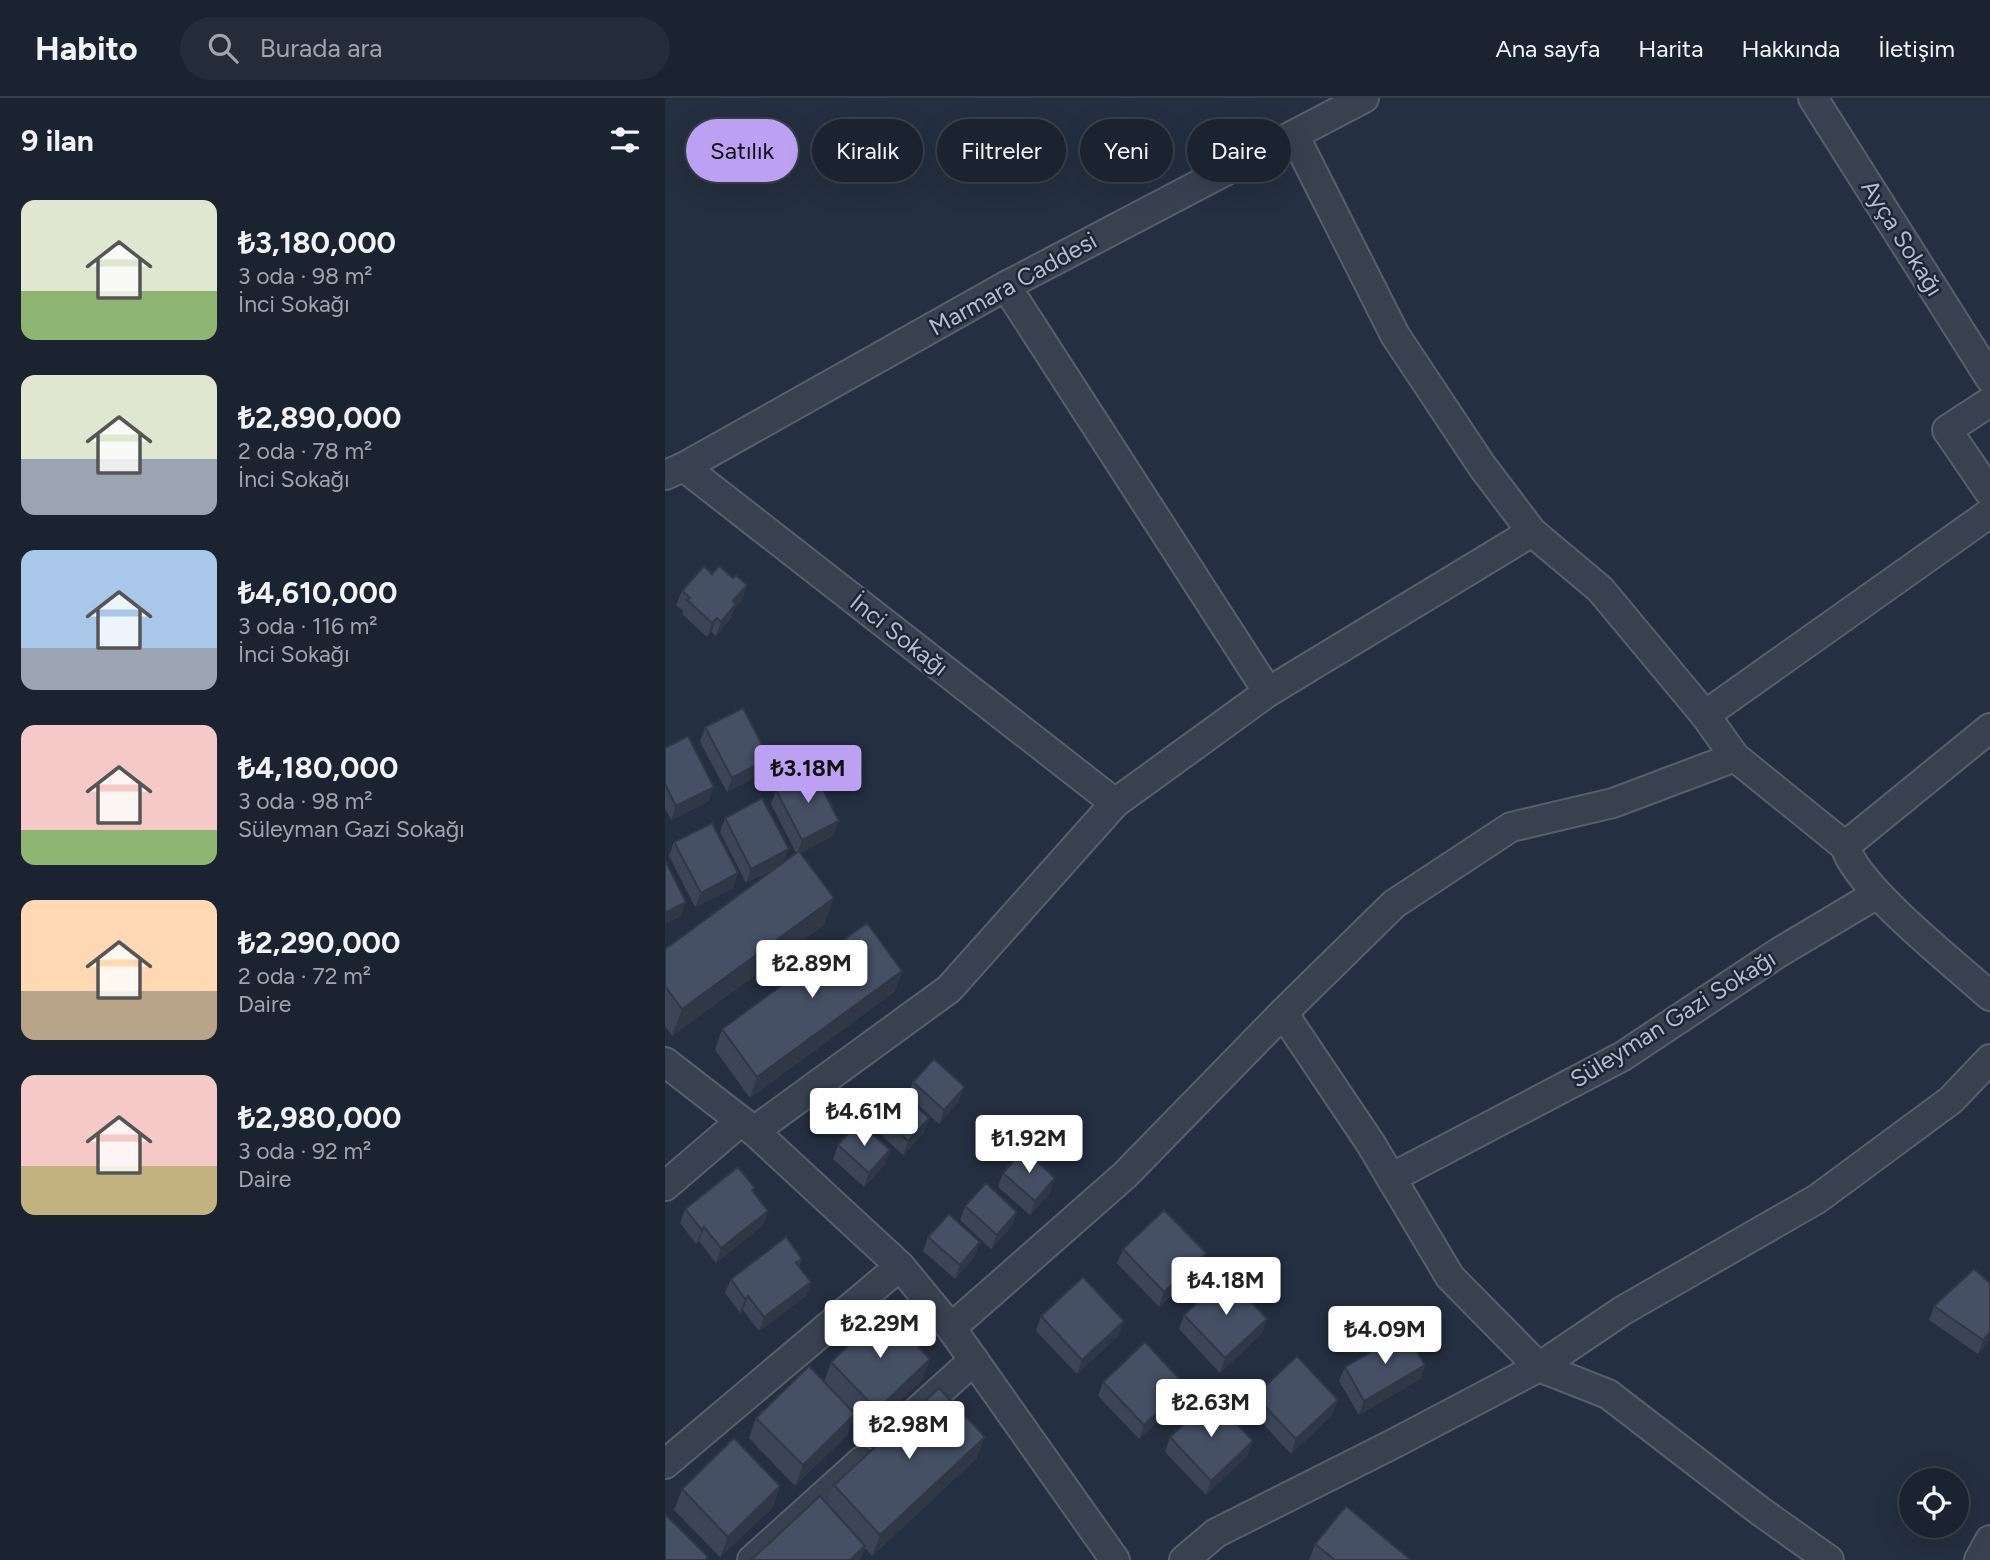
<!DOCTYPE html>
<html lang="tr">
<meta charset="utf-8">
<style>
body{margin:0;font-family:Figtree,sans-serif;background:#242b39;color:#f1f3f6;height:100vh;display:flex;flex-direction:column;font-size:26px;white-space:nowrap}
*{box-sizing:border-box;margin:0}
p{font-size:23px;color:#a0a4ab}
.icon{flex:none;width:38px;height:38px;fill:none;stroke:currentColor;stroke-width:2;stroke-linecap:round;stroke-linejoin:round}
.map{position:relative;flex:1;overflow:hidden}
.details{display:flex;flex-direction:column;background:#1b2331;width:665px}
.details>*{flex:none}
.guide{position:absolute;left:21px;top:21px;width:665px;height:63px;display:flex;gap:14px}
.buttons{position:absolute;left:1234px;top:1370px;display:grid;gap:14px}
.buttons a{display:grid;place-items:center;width:70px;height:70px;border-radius:50%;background:#1b2331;box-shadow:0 7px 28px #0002,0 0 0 2px #39404d;font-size:35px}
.price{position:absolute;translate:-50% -60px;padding:0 16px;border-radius:7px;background:#fff;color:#222;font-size:23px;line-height:46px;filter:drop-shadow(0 2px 4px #0008)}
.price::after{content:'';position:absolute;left:50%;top:42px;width:21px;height:16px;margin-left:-10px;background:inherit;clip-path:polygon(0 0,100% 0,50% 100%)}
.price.on{background:#bca0f2;color:#111}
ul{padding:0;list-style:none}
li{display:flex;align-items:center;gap:21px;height:175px;padding:0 21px}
li span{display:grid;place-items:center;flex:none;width:196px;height:140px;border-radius:14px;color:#555}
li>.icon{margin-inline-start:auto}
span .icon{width:84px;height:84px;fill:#fffc;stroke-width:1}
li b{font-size:30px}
h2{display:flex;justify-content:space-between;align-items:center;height:84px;padding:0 21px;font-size:30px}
.pill{padding:0 24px;border-radius:32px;background:#1b2331;box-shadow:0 7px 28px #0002,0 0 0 2px #39404d;font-size:24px;line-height:63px}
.pill.on{background:#bca0f2;color:#111}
header{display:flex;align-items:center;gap:42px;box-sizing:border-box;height:98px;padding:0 35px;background:#1b2331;border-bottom:2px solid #39404d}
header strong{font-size:33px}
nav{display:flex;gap:38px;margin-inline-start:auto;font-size:24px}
.search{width:490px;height:63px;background:#242b39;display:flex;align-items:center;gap:18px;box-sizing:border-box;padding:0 24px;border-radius:38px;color:#a0a4ab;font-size:26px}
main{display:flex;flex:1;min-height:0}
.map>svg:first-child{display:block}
</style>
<header>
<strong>Habito</strong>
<div class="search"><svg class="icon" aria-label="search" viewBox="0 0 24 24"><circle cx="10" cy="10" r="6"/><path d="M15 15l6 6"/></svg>Burada ara</div>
<nav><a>Ana sayfa</a><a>Harita</a><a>Hakkında</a><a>İletişim</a></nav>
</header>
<main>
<section class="details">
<h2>9 ilan<svg class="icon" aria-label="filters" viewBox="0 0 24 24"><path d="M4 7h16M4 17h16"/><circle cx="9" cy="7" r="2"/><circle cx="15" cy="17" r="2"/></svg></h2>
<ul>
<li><span style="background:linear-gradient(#dfe7d0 65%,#8fb573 0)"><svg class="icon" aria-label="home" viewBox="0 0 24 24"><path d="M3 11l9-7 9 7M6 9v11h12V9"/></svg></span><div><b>₺3,180,000</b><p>3 oda · 98 m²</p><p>İnci Sokağı</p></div></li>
<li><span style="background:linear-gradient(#dfe7d0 60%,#9aa5b1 0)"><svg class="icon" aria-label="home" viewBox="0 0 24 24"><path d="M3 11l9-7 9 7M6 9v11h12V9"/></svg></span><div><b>₺2,890,000</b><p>2 oda · 78 m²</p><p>İnci Sokağı</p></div></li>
<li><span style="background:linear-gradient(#a9c7e8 70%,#9aa5b1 0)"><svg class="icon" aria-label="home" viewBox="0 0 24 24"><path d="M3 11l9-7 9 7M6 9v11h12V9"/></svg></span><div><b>₺4,610,000</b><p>3 oda · 116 m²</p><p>İnci Sokağı</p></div></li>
<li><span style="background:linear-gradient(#f6c9c9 75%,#8fb573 0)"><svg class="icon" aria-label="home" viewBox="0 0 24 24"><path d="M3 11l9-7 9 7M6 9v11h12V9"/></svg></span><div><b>₺4,180,000</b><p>3 oda · 98 m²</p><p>Süleyman Gazi Sokağı</p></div></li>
<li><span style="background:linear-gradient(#ffd9b3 65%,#b9a48a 0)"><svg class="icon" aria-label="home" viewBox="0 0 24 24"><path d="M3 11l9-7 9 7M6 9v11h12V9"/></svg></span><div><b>₺2,290,000</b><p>2 oda · 72 m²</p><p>Daire</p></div></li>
<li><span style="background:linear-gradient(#f6c9c9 65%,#c2b280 0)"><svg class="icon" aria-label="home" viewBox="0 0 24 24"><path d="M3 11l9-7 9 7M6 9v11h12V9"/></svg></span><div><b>₺2,980,000</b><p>3 oda · 92 m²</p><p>Daire</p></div></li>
</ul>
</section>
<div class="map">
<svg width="1325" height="1462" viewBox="0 0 1325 1462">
<rect width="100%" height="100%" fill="#242f41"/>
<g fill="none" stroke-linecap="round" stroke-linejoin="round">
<defs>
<g id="minor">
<path d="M1148 0 1325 280"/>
<path d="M629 37 730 237 817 368 867 434 935 491 1040 617 1325 415"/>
<path d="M341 188 603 594"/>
<path d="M1325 304 1282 332 1325 395"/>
<path d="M19 369 450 705"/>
<path d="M0 377 19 369 341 188 699 0"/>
<path d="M1040 617 1070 659 1180 748C1192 790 1290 866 1325 898"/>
<path d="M1180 748 1325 630"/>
<path d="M618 915 706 1046 785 1179 874 1269 943 1296 1095 1413 1164 1462"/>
<path d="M0 964 89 1033 235 1168 286 1230 450 1462"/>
<path d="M89 1033 284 891 450 705 603 594 867 434"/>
<path d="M726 1080 958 958 1113 855 1212 796"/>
<path d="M0 1088 76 1023"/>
<path d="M286 1230 460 1077 618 915 729 806 846 729 948 705 1070 659"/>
<path d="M248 1317 309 1262"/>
<path d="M0 1366 235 1168"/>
<path d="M87 1462 197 1363"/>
<path d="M519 1462 551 1435 728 1346 874 1269 957 1213 1152 1101 1286 1002 1325 961"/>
<path d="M1314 1462 1325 1442"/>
</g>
</defs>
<!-- minor casing -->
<use href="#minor" stroke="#565f6e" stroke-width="32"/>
<!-- minor -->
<use href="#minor" stroke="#384150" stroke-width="28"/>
</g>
<!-- wall -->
<g fill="#3b4557">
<path d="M47 476 68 480 82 487 77 502 70 509 66 520 51 538 46 534 42 539 17 516 18 513 11 507 17 493Z"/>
<path d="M40 629 99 674 62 694 35 644Z"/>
<path d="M0 650 44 703 6 722 0 711Z"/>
<path d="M111 692 169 737 136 755 159 827 7 938 0 928V851L114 768 81 785 55 734 60 720 119 764 131 755 106 706Z"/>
<path d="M9 744 73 775 68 790 30 809 4 758Z"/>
<path d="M237 874 229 894 85 1000 50 952 57 931Z"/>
<path d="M248 984 294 1003 274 1026 243 998Z"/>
<path d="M212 1014 259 1034 238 1057 207 1028Z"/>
<path d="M173 1047 220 1066 199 1089 168 1061Z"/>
<path d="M338 1075 385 1095 365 1117 333 1089Z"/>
<path d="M90 1090 88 1094 103 1113 98 1127 51 1165 34 1143 31 1146 15 1125 20 1111Z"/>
<path d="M300 1108 347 1128 326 1151 295 1122Z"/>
<path d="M263 1139 310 1158 290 1181 258 1153Z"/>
<path d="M458 1151 535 1169 494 1209 452 1165Z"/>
<path d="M137 1161 134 1168 146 1184 141 1198 94 1233 78 1212 75 1215 60 1195 66 1181Z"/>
<path d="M1269 1208 1325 1242 1313 1256 1264 1222Z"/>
<path d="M519 1217 602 1221 597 1235 555 1275 514 1231Z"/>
<path d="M376 1218 454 1237 412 1276 371 1233Z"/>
<path d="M265 1261 257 1282 205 1333 190 1317 182 1337 130 1388 84 1340 91 1320 159 1284 166 1264Z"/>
<path d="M760 1267 755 1281 694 1317 674 1283 680 1269Z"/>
<path d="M438 1284 516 1302 474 1341 433 1298Z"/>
<path d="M590 1298 668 1316 626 1356 585 1312Z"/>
<path d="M505 1339 583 1357 541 1397 500 1354Z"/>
<path d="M312 1360 207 1458 200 1450 195 1462H86L162 1406 169 1387Z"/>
<path d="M115 1388 108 1409 55 1459 9 1412 17 1391Z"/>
<path d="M650 1446 746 1462H644Z"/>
</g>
<!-- shaded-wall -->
<g fill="#303847">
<path d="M82 487 77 502 70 509 66 520 51 538 56 524 68 503Z"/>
<path d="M52 520 46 534 42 539 47 525Z"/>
<path d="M104 660 99 674 62 694 67 680Z"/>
<path d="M49 689 44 703 6 722 11 708Z"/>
<path d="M174 723 169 737 132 757 137 742Z"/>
<path d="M124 751 118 765 81 785 86 771Z"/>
<path d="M73 775 68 790 30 809 36 795Z"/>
<path d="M169 800 159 827 7 938 17 911Z"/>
<path d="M21 804 16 818 0 826V815Z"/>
<path d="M237 873 229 894 85 1000 92 979Z"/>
<path d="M300 989 294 1003 274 1026 279 1012Z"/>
<path d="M264 1020 259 1034 238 1057 243 1043Z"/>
<path d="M225 1052 220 1066 199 1089 204 1075Z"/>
<path d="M390 1080 385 1095 365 1117 370 1103Z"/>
<path d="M103 1113 98 1127 51 1165 56 1150Z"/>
<path d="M352 1114 347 1128 326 1151 332 1137Z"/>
<path d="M39 1129 34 1143 31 1146 37 1132Z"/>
<path d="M315 1144 310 1158 290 1181 295 1167Z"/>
<path d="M541 1155 535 1169 494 1209 499 1194Z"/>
<path d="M146 1184 141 1198 94 1233 99 1219Z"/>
<path d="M83 1198 78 1212 75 1215 80 1201Z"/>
<path d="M602 1221 597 1235 555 1275 560 1260Z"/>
<path d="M459 1223 454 1237 412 1276 417 1262Z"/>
<path d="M1325 1234V1242L1313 1256 1318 1242Z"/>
<path d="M265 1261 257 1282 205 1333 212 1312Z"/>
<path d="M760 1267 755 1281 694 1317 699 1303Z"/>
<path d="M521 1288 516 1302 474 1341 479 1327Z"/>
<path d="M673 1302 668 1316 626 1356 631 1341Z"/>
<path d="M190 1316 182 1337 130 1388 138 1367Z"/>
<path d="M320 1339 312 1360 207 1458 215 1437Z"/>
<path d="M588 1343 583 1357 541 1397 546 1383Z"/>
<path d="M115 1388 108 1409 55 1459 63 1439Z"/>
<path d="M200 1448 195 1462H185Z"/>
</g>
<!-- building -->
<g fill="#455065" stroke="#303847" stroke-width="2">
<path d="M39 468 47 476 54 468 68 480 71 477 82 487 68 503 71 506 56 524 52 520 47 525 22 502 25 500 17 493Z"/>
<path d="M78 610 104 660 67 680 40 629Z"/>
<path d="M23 638 49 689 11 708 0 686V650Z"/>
<path d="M148 672 174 723 137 742 111 692Z"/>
<path d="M97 700 124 751 86 771 60 720Z"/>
<path d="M47 725 73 775 36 795 9 744Z"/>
<path d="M134 753 169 800 17 911 0 888V851Z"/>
<path d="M0 762 21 804 0 815Z"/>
<path d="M202 825 237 873 92 979 57 931Z"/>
<path d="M269 961 300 989 279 1012 248 984Z"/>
<path d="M233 991 264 1020 243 1043 212 1014Z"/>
<path d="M193 1024 225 1052 204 1075 173 1047Z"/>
<path d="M359 1052 390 1080 370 1103 338 1075Z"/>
<path d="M73 1069 90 1090 87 1092 103 1113 56 1150 39 1129 37 1132 20 1111Z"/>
<path d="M321 1085 352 1114 332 1137 300 1108Z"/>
<path d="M499 1112 541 1155 499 1194 458 1151Z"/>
<path d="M284 1116 315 1144 295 1167 263 1139Z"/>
<path d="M121 1139 137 1161 131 1165 146 1184 99 1219 83 1198 80 1201 66 1181Z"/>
<path d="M1309 1171 1325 1185V1234L1318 1242 1269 1208Z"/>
<path d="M561 1177 602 1221 560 1260 519 1217Z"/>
<path d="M418 1179 459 1223 417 1262 376 1218Z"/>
<path d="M219 1213 265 1261 212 1312 166 1264Z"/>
<path d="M740 1234 760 1267 699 1303 680 1269Z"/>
<path d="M480 1244 521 1288 479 1327 438 1284Z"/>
<path d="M632 1258 673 1302 631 1341 590 1298Z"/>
<path d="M144 1268 190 1316 138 1367 91 1320Z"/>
<path d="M274 1290 320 1339 215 1437 169 1387Z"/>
<path d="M547 1300 588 1343 546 1383 505 1339Z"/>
<path d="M69 1340 115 1388 63 1439 17 1391Z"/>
<path d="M155 1398 200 1448 185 1462H86Z"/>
<path d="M681 1408 746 1462H670L650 1446Z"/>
<path d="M0 1416 43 1459 40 1462H0Z"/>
</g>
<g text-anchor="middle" stroke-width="5" stroke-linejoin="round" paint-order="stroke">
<!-- street labels -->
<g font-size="24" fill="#b5bccb" stroke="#1d2636">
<text transform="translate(1237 140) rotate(58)" y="8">Ayça Sokağı</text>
<text transform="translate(348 186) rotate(-29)" y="8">Marmara Caddesi</text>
<text transform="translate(234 537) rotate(38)" y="8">İnci Sokağı</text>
<text transform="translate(1008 921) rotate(-32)" y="8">Süleyman Gazi Sokağı</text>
</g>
</g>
</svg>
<div class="buttons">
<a><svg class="icon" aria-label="locate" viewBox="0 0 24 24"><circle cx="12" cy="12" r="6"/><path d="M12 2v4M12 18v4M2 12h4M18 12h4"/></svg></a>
</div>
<b class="price on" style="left:143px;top:707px">₺3.18M</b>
<b class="price" style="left:147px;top:902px">₺2.89M</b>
<b class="price" style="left:199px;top:1050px">₺4.61M</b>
<b class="price" style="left:364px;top:1077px">₺1.92M</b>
<b class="price" style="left:561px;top:1219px">₺4.18M</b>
<b class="price" style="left:215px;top:1262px">₺2.29M</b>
<b class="price" style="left:720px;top:1268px">₺4.09M</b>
<b class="price" style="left:546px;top:1341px">₺2.63M</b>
<b class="price" style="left:244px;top:1363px">₺2.98M</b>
<div class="guide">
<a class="pill on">Satılık</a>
<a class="pill">Kiralık</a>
<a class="pill">Filtreler</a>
<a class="pill">Yeni</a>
<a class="pill">Daire</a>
</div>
</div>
</main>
